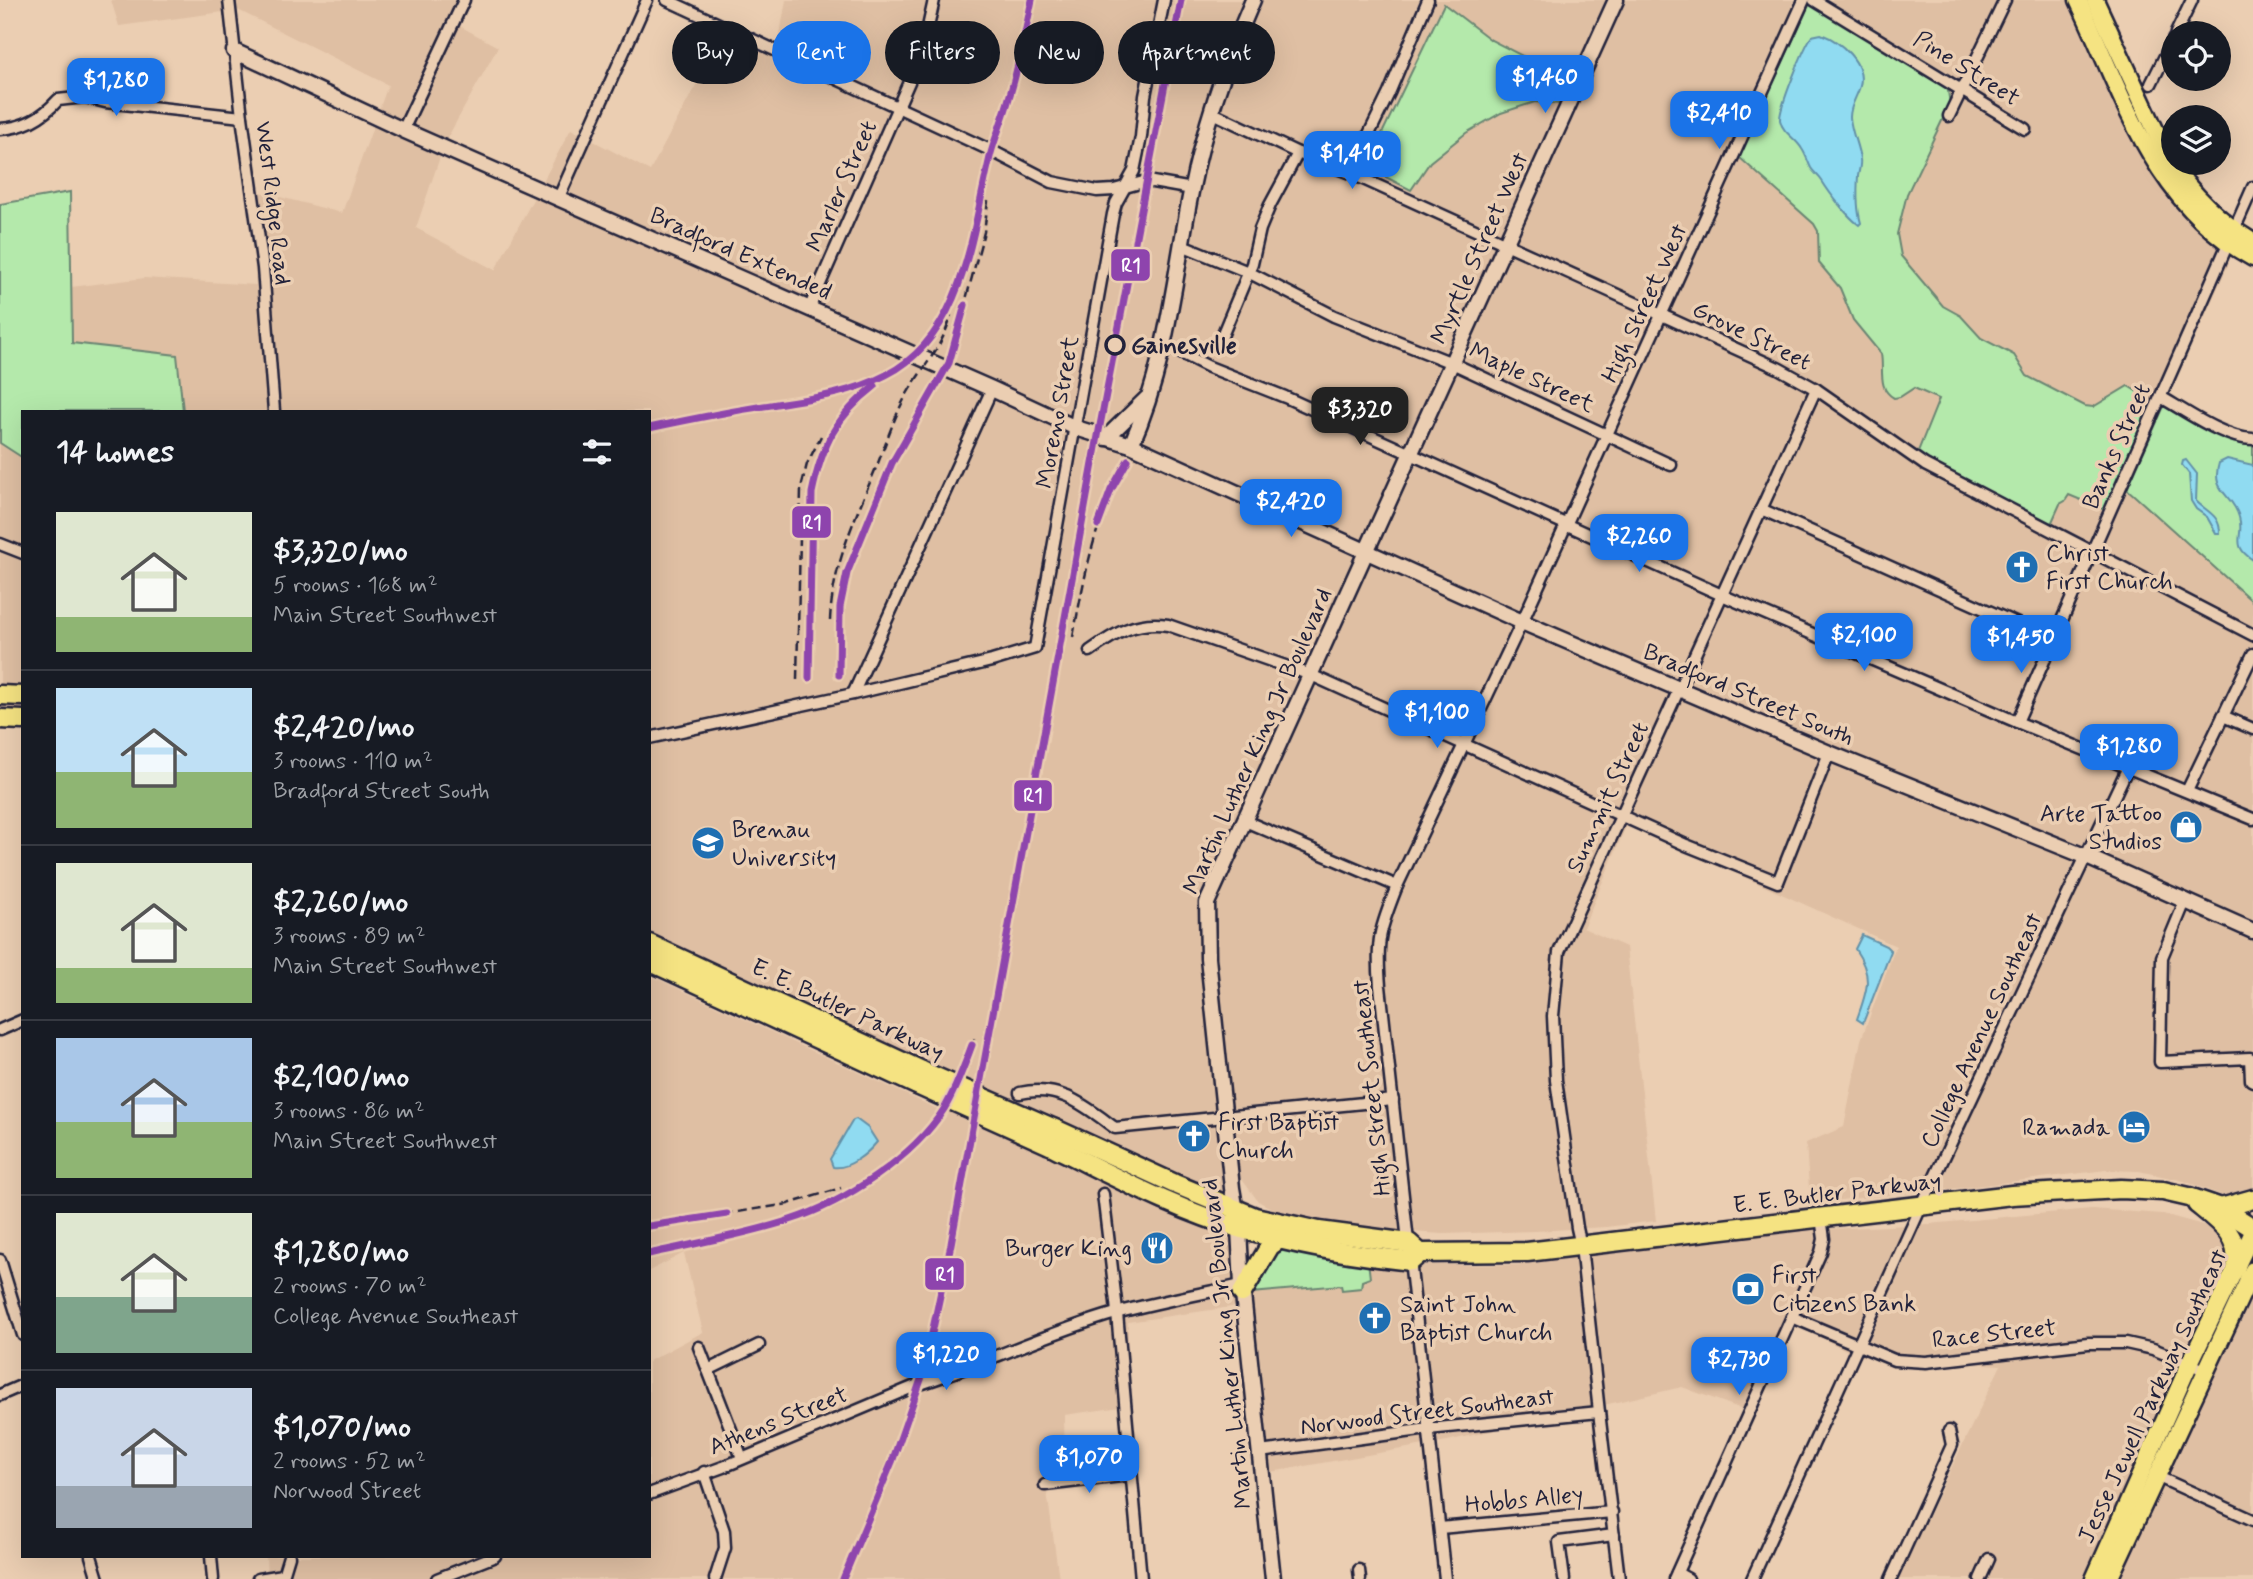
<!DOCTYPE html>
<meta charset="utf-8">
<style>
body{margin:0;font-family:Mynerve,sans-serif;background:#242831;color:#f1f3f6;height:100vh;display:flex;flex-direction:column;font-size:26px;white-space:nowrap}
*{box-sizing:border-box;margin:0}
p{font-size:23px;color:#9ea1a6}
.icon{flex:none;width:38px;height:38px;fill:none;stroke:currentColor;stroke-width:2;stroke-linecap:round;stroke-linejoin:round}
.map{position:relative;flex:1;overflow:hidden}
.panel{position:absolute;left:21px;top:410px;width:630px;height:1148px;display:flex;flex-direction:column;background:#171b24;border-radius:0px;box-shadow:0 7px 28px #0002}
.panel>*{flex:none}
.top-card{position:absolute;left:672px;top:21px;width:665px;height:63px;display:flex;gap:14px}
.fabs{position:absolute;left:2161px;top:21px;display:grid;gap:14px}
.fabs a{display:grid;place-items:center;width:70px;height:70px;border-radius:50%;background:#171b24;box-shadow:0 7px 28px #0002;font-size:35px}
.price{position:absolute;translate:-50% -60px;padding:0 16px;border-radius:14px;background:#1a73e8;color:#fff;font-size:23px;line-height:46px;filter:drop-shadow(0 2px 4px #0008)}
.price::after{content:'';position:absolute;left:50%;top:42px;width:21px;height:16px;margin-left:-10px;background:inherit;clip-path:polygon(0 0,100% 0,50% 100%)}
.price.active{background:#222;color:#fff}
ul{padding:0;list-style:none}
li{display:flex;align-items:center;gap:21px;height:175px;padding:0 35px}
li+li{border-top:2px solid #363941}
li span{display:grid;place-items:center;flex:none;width:196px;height:140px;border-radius:0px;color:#555}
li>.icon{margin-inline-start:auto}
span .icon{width:84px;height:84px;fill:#fffc;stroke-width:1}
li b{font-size:30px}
h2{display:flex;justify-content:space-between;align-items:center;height:84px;padding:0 35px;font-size:30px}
.pill{padding:0 24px;border-radius:32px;background:#171b24;box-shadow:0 7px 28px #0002;font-size:24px;line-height:63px}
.pill.active{background:#1a73e8;color:#fff}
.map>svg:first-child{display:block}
</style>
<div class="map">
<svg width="2253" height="1579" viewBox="0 0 2253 1579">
<rect width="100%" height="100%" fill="#ebceb2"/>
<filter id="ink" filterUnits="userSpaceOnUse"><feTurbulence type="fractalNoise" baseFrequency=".0143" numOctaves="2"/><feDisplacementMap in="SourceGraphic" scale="14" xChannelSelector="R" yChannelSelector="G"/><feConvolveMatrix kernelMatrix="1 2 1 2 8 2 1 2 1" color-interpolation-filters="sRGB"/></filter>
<g filter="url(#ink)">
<!-- built -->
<g fill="#dfbfa3">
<path d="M111 0H469L458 25 498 47 445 142 416 228 495 270 571 129 650 171 727 27 777 51 786 0H2091L2110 42 2159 171 2229 263 2164 406 2228 439 2246 445 2253 444V1195L2229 1198 2184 1181 2139 1171 2106 1170 1961 1188 1810 1203 1806 1143 1844 1127 1861 1040 1896 946 1627 824 1583 928 1626 947 1656 1221 1606 1227 1535 1231 1442 1234 1396 1231 1280 1213 1258 1201 1238 1174 1244 1290 1278 1249 1381 1265H1519L1763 1232 1929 1224 2091 1209 2163 1214 2214 1228 2235 1254 2142 1448 2084 1579H1898L2001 1365 1857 1356 1795 1324 1750 1412 1682 1387 1447 1441 1265 1473 1245 1305 1128 1322V1406L1064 1415 1065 1472 1045 1477 1059 1579H267L266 1556H649V1361L703 1332 684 1253 649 1271V975L944 1112 958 1098 649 954V411H183L177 355 72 343 71 287 145 278 256 285 249 189 342 213 388 85 238 10 119 26Z"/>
<path d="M0 443 23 458V716H0Z"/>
<path d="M2253 1296V1579H2117L2222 1349Z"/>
</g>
<!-- green -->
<g fill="#b4e9ab" stroke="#6b8673" stroke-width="2">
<path d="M1810 3 1944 84 1948 91 1950 104 1907 194 1897 234 1901 256 1943 306 1961 316 1981 338 2014 355 2027 376 2085 406 2093 407 2128 386C2140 393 2147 397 2149 410L2105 510 2069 495 2065 501 2060 504 2051 524 1917 454 1939 399 1914 388 1900 397 1894 398C1877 389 1884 369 1881 354L1853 320 1840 288 1819 263 1818 231 1814 224 1739 157Z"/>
<path d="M1444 4 1491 40 1570 80 1560 104 1535 102 1501 113 1466 133 1430 162 1411 190 1366 167Z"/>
<path d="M70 192 72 343 177 355 183 411H23V458L0 443V204Z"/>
<path d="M2164 406C2184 417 2232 448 2253 444V602L2127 489Z"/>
<path d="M1281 1246 1368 1261 1370 1278 1362 1281 1361 1288 1342 1290 1341 1285 1251 1293 1270 1254Z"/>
</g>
<!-- water -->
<g fill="#90dbf1" stroke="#6491a8" stroke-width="2">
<path d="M1821 34C1840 41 1866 63 1860 86 1857 97 1850 105 1850 117 1851 132 1858 145 1860 159 1861 165 1859 170 1858 176 1857 190 1857 210 1861 223L1859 225C1847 216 1830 194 1822 181 1819 176 1814 173 1811 168 1808 162 1806 155 1802 149 1795 137 1783 134 1780 120 1779 108 1804 47 1812 36Z"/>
<path d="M2227 459 2253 465V560C2229 544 2245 537 2239 517 2233 494 2210 492 2219 463Z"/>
<path d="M2186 460 2197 474 2196 501C2207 512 2220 515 2220 533H2216L2207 517 2196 509 2191 501 2189 474 2182 465 2183 461Z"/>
<path d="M1862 935 1886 946 1891 951 1863 1023 1857 1019C1867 990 1874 977 1855 949Z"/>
<path d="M856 1119 868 1128 877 1142C868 1153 848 1170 833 1167L830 1159 853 1120Z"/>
</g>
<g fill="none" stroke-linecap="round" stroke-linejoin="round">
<defs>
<g id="street">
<path d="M229 0 242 117 263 268 274 411"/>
<path d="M667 0 992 151 1052 182 1097 191 1114 190 1147 181 1192 189"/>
<path d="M1814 0 2025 129"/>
<path d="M2176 33 2192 0"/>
<path d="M2151 84 2174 38"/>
<path d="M1211 112 1298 153 1350 173 1778 368 1816 389 1925 465 2253 635"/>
<path d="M1949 116 2005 0"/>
<path d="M0 129C24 128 42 118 58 100L85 97 105 102 242 117"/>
<path d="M403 130 464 0"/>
<path d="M1350 173 1389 93 1428 0"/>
<path d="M559 197 647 0"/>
<path d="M1182 245 1248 272 1334 316 1452 363 1671 465"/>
<path d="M809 309 923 50 934 0"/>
<path d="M1219 343 1252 264 1260 229 1270 205 1298 153"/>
<path d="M1165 345 1209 367 1285 397 1724 596 2017 722 2253 819"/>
<path d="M2161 397C2185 411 2225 439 2253 439"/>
<path d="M1761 509 2053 640"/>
<path d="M0 544 23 553"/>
<path d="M1090 651C1115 633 1137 620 1168 625L1311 675 1686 845 1778 882 1829 753"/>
<path d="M853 694 992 389"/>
<path d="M2223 716 2253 729"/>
<path d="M2017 722 2253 187"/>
<path d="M649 738 853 694 992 661 1035 648 1113 214 1116 203 1134 171 1141 137 1145 96 1164 0"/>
<path d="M2187 791 2253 654"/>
<path d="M1245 821 1397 886"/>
<path d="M2186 899 2162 957 2160 1062 2250 1058 2251 1080 2253 1081"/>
<path d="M0 1030 23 1020"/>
<path d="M1020 1093C1060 1084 1085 1106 1115 1128L1393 1100"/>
<path d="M1103 1194 1116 1302 1141 1579"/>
<path d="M0 1260 23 1335"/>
<path d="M1792 1317 1894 1360 1926 1362 2088 1343H2126L2153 1349 2205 1370"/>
<path d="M699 1347 742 1458"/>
<path d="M708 1370 759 1345"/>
<path d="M0 1395 23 1385"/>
<path d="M1260 1452 1428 1429 1599 1412"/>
<path d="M704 1472 724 1531 725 1548 715 1579"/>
<path d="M2154 1475 2253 1520"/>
<path d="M1045 1485 1130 1475"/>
<path d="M649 1494 723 1467 920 1384C986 1363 1049 1332 1116 1313 1157 1302 1200 1294 1242 1285"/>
<path d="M1440 1528 1612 1512"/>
<path d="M91 1556 98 1579"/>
<path d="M211 1556 213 1579"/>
<path d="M1359 1570 1360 1579"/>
<path d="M1677 1573 1688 1579"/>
<path d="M258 1579 283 1575"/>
<path d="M282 1579 289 1556"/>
<path d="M437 1579 495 1556"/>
<path d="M1445 1579 1380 986C1376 939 1380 929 1397 886L1522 622 1804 0"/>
<path d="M1564 1579 1559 1542 1614 1535"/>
<path d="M1619 1579 1599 1412 1581 1246 1577 1228 1556 1080 1553 1016 1559 952 1816 389"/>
<path d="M1674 1579 1821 1252 1824 1239 1821 1217"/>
<path d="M1752 1579 1931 1185 2128 767"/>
<path d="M1891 1579 1952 1445 1949 1431"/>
<path d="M1980 1579 1989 1559"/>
</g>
<g id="secondary">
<path d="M234 51 403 130 992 389 1076 428 1131 445 1522 622 1829 753 2087 857 2253 931"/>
<path d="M1106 438 1147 398"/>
<path d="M1131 445C1167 365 1174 278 1191 192 1204 126 1226 62 1253 0"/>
<path d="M1273 1579 1242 1285 1239 1229 1232 1188 1208 958 1207 903 1616 0"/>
</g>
<g id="primary">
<path d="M2078 0C2123 95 2154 205 2253 258"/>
<path d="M2095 0 2170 162C2193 195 2218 221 2253 242"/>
<path d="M2094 1579 2189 1365 2253 1232"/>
<path d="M2109 1579 2253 1270"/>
</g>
<g id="highway">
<path d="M0 695 23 696"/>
<path d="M0 719 23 720"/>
<path d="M649 944 922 1071"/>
<path d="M649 961 917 1085"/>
<path d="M1055 1129 1175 1184 1255 1217 1319 1231 1409 1243 1420 1253 1527 1252 2012 1195 2121 1189 2163 1191 2189 1197 2221 1208 2253 1228"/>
<path d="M1050 1145C1112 1175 1175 1210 1242 1229 1297 1246 1354 1255 1411 1261L1420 1253"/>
<path d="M2197 1204C2218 1221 2241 1236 2236 1267"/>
<path d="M2221 1208 2253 1199"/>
<path d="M2249 1278 2253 1275"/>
<path d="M1242 1293 1270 1246 1280 1239"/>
</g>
</defs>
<!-- street casing -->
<use href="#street" stroke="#22223b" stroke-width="15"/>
<!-- secondary casing -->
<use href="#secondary" stroke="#22223b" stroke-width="19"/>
<!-- primary casing -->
<use href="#primary" stroke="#22223b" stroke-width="21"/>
<!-- highway casing -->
<use href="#highway" stroke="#22223b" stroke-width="23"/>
<!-- street -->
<use href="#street" stroke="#ebceb2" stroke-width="10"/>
<!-- secondary -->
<use href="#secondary" stroke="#ebceb2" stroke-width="14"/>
<!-- primary -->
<use href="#primary" stroke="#f5e382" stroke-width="16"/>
<!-- highway -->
<use href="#highway" stroke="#f5e382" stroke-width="18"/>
<!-- rail -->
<g stroke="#22223b" stroke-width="2.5" stroke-dasharray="10 5" stroke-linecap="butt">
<path d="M649 428C687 420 725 412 764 406 805 399 848 395 886 375 965 335 972 230 991 153 996 135 1004 117 1009 98 1019 66 1025 32 1032 0"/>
<path d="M1077 556 1181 0"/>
<path d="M830 621C832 565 857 514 878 463 887 440 895 415 907 394 923 366 943 347 951 315"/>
<path d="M1073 637C1085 575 1095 515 1128 460"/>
<path d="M839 675 840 607 847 573 892 463 949 363 984 232 988 201"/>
<path d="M809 678 812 493C822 442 838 414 880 383"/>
<path d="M797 680 801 488 807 464 821 436"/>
<path d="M649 1226 788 1204 841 1188"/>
<path d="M649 1254C696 1243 745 1235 790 1220 844 1203 914 1157 944 1109 958 1086 966 1060 976 1035"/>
</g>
<defs>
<g id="highway-bridge">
<path d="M922 1071 1055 1129"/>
<path d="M917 1085 1050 1145"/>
</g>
</defs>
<!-- highway-bridge casing -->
<use href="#highway-bridge" stroke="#22223b" stroke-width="23" stroke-linecap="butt"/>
<!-- highway-bridge -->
<use href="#highway-bridge" stroke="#f5e382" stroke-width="18"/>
<defs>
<g id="rail-1">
<path d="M649 428C687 420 725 412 764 406 805 399 848 395 886 375 965 335 972 230 991 153 996 135 1004 117 1009 98 1019 66 1025 32 1032 0"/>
<path d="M1098 525 1111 490 1128 460"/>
<path d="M839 675 840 607 847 573 892 463 949 363 965 305"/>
<path d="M809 678 812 493C822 445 836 416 875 386"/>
<path d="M649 1226 727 1214"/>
<path d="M649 1254C696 1243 745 1235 790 1220 844 1203 914 1157 944 1109 956 1089 964 1066 972 1045"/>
<path d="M843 1579 892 1462 924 1371 951 1244 1098 436 1181 0"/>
</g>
</defs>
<!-- rail-1 casing -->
<use href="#rail-1" stroke="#ebceb2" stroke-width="12"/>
<!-- rail-1 -->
<use href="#rail-1" stroke="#8e44ad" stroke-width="7"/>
</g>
</g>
<!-- icons -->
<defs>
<symbol id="church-disc" viewBox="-11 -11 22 22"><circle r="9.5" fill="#1f6fb2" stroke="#ebceb2"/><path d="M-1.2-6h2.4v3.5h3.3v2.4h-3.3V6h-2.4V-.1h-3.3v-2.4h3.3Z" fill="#fff"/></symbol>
<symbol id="shop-disc" viewBox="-11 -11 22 22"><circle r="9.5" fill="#1f6fb2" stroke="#ebceb2"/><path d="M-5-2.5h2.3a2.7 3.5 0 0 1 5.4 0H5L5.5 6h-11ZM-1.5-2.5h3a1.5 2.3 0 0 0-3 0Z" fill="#fff"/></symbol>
<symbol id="university-disc" viewBox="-11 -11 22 22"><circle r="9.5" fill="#1f6fb2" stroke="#ebceb2"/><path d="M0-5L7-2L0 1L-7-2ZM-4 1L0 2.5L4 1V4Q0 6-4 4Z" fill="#fff"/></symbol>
<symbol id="hotel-disc" viewBox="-11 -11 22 22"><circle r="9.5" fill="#1f6fb2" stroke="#ebceb2"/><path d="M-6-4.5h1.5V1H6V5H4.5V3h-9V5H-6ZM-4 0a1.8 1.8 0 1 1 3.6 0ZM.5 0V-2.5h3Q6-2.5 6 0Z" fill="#fff"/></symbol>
<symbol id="restaurant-disc" viewBox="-11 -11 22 22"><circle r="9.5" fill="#1f6fb2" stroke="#ebceb2"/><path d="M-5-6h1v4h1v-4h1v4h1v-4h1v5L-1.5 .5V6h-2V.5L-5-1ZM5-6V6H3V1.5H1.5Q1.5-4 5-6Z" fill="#fff"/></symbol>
<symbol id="bank-disc" viewBox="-11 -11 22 22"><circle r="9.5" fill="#1f6fb2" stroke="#ebceb2"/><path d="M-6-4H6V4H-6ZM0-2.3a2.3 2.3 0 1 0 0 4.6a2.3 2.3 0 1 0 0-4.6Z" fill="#fff"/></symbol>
</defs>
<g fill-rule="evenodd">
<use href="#church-disc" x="2003" y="548" width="38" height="38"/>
<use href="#shop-disc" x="2167" y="808" width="38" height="38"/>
<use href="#university-disc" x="689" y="824" width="38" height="38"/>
<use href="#hotel-disc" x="2115" y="1108" width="38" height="38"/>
<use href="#church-disc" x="1175" y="1117" width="38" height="38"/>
<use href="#restaurant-disc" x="1138" y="1229" width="38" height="38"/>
<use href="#bank-disc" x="1729" y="1270" width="38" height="38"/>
<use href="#church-disc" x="1356" y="1299" width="38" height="38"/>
</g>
<!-- markers -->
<circle fill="#ebceb2" stroke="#22223b" stroke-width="3.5" cx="1115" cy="345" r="9"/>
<g text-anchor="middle" stroke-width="7" stroke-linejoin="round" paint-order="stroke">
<!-- street labels -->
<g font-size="24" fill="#22223b" stroke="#ebceb2">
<text transform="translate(1967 68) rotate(32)" y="8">Pine Street</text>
<text transform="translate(841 186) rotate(-66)" y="8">Marler Street</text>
<text transform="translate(274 203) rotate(83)" y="8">West Ridge Road</text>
<text transform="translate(1479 248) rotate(-66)" y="8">Myrtle Street West</text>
<text transform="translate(741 253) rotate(24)" y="8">Bradford Extended</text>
<text transform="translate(1644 303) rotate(-65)" y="8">High Street West</text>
<text transform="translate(1752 335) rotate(26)" y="8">Grove Street</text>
<text transform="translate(1532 377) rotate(25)" y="8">Maple Street</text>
<text transform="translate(1057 412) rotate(-80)" y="8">Moreno Street</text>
<text transform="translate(2116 446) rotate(-66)" y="8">Banks Street</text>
<text transform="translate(1749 694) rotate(23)" y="8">Bradford Street South</text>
<text transform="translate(1257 741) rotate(-66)" y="8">Martin Luther King Jr Boulevard</text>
<text transform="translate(1607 797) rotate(-65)" y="8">Summit Street</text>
<text transform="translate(848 1009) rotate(25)" y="8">E. E. Butler Parkway</text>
<text transform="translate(1981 1030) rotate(-65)" y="8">College Avenue Southeast</text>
<text transform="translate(1371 1088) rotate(-96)" y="8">High Street Southeast</text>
<text transform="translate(1837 1192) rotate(-7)" y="8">E. E. Butler Parkway</text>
<text transform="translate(1994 1333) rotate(-6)" y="8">Race Street</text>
<text transform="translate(1226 1344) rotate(-96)" y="8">Martin Luther King Jr Boulevard</text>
<text transform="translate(2152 1396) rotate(-65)" y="8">Jesse Jewell Parkway Southeast</text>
<text transform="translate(1427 1411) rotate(-7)" y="8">Norwood Street Southeast</text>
<text transform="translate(778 1420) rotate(-22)" y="8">Athens Street</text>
<text transform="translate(1524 1499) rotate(-5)" y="8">Hobbs Alley</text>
</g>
<!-- stop labels -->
<g font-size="24" font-weight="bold" fill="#22223b" stroke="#ebceb2" text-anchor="start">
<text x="1131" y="353">Gainesville</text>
</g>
<!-- poi labels -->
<g font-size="24" fill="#22223b" stroke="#ebceb2" text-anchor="start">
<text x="2046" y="561">Christ<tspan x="2046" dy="28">First Church</tspan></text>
<text x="2162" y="821" text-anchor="end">Arte Tattoo<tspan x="2162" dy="28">Studios</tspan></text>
<text x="732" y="837">Brenau<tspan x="732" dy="28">University</tspan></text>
<text x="1218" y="1130">First Baptist<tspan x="1218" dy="28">Church</tspan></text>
<text x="2110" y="1135" text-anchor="end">Ramada</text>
<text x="1132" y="1256" text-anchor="end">Burger King</text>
<text x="1772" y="1283">First<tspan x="1772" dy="28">Citizens Bank</tspan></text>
<text x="1400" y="1312">Saint John<tspan x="1400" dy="28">Baptist Church</tspan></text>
</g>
</g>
<g stroke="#ebceb2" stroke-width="2.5">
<rect x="1110" y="248" width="41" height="34" rx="7" fill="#8e44ad"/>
<rect x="791" y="505" width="41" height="34" rx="7" fill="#8e44ad"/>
<rect x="1013" y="779" width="40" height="33" rx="7" fill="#8e44ad"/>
<rect x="924" y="1257" width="41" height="34" rx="7" fill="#8e44ad"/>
</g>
<g font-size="19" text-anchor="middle" font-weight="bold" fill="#fff">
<text x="1131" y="272">R1</text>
<text x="812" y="529">R1</text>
<text x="1033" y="802">R1</text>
<text x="945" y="1281">R1</text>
</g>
</svg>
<div class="fabs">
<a><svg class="icon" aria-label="locate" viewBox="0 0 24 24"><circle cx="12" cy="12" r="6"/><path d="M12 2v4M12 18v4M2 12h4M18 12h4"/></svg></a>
<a><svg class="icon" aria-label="layers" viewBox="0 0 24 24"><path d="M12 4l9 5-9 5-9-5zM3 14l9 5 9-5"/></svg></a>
</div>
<b class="price" style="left:1545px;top:115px">$1,460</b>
<b class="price" style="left:116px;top:118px">$1,280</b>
<b class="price" style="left:1719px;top:151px">$2,410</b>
<b class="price" style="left:1352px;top:191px">$1,410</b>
<b class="price active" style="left:1360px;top:447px">$3,320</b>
<b class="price" style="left:1291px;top:539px">$2,420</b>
<b class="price" style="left:1639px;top:574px">$2,260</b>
<b class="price" style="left:1864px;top:673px">$2,100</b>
<b class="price" style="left:2021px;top:675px">$1,450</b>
<b class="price" style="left:1437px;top:750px">$1,100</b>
<b class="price" style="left:2129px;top:784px">$1,280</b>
<b class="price" style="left:946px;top:1392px">$1,220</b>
<b class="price" style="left:1739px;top:1397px">$2,730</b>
<b class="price" style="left:1089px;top:1495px">$1,070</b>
<div class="top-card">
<a class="pill">Buy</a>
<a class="pill active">Rent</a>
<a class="pill">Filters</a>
<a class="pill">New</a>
<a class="pill">Apartment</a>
</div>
<section class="panel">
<h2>14 homes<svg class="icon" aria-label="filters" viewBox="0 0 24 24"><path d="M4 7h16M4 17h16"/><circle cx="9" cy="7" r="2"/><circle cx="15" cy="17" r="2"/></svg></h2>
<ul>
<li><span style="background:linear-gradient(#dfe7d0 75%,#8fb573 0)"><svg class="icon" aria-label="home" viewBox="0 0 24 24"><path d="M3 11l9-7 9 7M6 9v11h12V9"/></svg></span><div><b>$3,320/mo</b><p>5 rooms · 168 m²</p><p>Main Street Southwest</p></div></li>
<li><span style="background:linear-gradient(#bfe0f5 60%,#8fb573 0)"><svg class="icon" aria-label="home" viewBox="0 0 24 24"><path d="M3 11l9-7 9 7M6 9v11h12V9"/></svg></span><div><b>$2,420/mo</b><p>3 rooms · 110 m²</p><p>Bradford Street South</p></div></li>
<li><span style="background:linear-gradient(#dfe7d0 75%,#8fb573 0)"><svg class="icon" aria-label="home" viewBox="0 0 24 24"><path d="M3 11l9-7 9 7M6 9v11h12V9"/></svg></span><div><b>$2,260/mo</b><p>3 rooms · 89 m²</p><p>Main Street Southwest</p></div></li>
<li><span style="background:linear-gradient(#a9c7e8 60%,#8fb573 0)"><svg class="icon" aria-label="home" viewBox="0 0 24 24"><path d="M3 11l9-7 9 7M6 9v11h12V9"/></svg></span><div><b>$2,100/mo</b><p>3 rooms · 86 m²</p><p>Main Street Southwest</p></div></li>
<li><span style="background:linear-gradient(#dfe7d0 60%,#7fa58c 0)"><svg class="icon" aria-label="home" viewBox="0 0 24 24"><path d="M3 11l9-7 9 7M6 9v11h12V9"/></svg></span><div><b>$1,280/mo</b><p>2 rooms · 70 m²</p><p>College Avenue Southeast</p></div></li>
<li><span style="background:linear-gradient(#c9d6e8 70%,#9aa5b1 0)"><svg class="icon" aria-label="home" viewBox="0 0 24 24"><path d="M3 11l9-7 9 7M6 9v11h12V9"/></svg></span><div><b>$1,070/mo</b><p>2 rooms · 52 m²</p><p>Norwood Street</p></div></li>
</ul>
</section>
</div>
